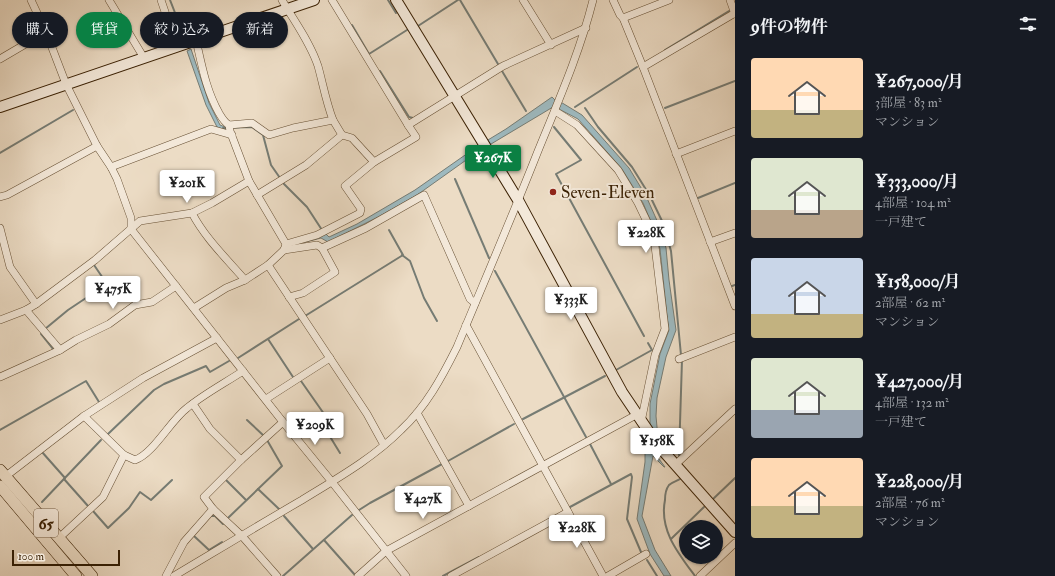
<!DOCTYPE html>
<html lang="ja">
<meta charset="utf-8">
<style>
body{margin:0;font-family:"IM FELL Double Pica","Noto Serif JP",serif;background:#242831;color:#f1f3f6;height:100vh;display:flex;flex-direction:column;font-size:15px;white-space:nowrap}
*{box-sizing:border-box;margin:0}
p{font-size:13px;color:#9ea1a6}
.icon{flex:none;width:22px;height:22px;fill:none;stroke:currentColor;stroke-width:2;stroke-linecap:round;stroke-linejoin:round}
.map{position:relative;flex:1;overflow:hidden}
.sheet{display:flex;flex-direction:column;background:#171b24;width:320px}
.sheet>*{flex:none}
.guide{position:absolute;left:12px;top:12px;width:380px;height:36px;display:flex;gap:8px}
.tools{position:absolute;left:679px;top:520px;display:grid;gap:8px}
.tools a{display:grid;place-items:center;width:44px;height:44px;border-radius:50%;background:#171b24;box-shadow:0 1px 3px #0004;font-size:20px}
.scale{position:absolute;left:12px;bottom:10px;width:108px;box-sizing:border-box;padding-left:4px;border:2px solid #3b2104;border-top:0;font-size:11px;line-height:14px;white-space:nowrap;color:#3b2104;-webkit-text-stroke:3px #f3e8d9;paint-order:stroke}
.price{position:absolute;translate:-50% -34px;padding:0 9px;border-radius:4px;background:#fff;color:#222;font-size:13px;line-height:26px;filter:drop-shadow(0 1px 2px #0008)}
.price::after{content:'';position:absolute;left:50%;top:24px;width:12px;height:9px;margin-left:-6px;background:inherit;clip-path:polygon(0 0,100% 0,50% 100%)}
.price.active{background:#0b8043;color:#fff}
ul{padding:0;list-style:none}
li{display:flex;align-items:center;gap:12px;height:100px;padding:0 16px}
li span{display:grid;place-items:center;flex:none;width:112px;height:80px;border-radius:4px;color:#555}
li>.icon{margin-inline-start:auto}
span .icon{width:48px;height:48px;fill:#fffc;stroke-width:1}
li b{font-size:17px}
h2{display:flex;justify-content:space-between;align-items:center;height:48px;padding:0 16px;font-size:17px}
.chip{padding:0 14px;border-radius:18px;background:#171b24;box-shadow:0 1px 3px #0004;font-size:14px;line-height:36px}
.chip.active{background:#0b8043;color:#fff}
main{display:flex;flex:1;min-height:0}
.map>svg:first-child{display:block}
</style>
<main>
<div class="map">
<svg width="735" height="576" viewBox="0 0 735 576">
<rect width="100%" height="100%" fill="#ecdcc5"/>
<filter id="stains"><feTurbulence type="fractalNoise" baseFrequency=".005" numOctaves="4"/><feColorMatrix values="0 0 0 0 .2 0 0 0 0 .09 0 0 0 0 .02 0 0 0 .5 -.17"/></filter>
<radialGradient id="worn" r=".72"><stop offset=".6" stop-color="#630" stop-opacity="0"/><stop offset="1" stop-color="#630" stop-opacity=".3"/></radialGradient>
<!-- water -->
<g fill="#9db9bf" stroke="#767c74">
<path d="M191 49 209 103 220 125 225 127V130L217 127 206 105 187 51Z"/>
<path d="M552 97 555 100 559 101 582 115 629 168 646 196 659 225 666 248 669 280 676 330 666 357 657 398 656 416 658 438 654 446 656 455 665 467H664L653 456 642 516 655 550 671 576H664L650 554 637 519 645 462V436L650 427V404L660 354 669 330 667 315 660 249 655 231 643 203 622 169 578 119 557 108 553 107 476 153 417 195 380 216 328 242 321 238 291 246 325 233 329 237 357 224 415 190 478 146 506 129Z"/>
</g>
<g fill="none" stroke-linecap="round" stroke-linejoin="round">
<!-- stream -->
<g stroke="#767c74" stroke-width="2">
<path d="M170 0 186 41"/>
<path d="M388 0 396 13"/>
<path d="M460 0 498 64"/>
<path d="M352 25 369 54 407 30"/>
<path d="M418 26 458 0"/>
<path d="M665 50 729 11"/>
<path d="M380 71 409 117 413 118"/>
<path d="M502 71 526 111"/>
<path d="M575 107 637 67"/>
<path d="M585 108 598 127 632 167 650 196 663 223 671 251 681 355"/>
<path d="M665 108 735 81"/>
<path d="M554 127 581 160 556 174 644 336"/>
<path d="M223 128 252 127 263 135 271 165 280 178"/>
<path d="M0 153 73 110"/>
<path d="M455 179 489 258"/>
<path d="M282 182 307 207 322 230"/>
<path d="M698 198 735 183"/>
<path d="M402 255 410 261 424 298 437 321"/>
<path d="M495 271 586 437"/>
<path d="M732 286 735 285"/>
<path d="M305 316 403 255 389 230"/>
<path d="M45 329 68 310 107 284 94 265"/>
<path d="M42 333 41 334 53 349 52 351"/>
<path d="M268 339 293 377"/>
<path d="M238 358 299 319"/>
<path d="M616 370 652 350 648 343"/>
<path d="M301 381 336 431 329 435 340 453"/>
<path d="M523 419 605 376"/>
<path d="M247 420 264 436"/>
<path d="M0 430 86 381 99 402"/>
<path d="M108 434 154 390 164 384 206 366 210 372 229 361"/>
<path d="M590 444 611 484"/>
<path d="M42 452 65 478"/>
<path d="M680 457 679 455 682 360"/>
<path d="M448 461 514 424"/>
<path d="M64 479 88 506"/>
<path d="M680 479C677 481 672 482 669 485 666 489 665 495 665 500 659 530 678 553 695 576"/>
<path d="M226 480 246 500"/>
<path d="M258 489 279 509"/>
<path d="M712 500 735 478"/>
<path d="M42 502 101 440"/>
<path d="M570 507 631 474 632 477 627 519 641 552"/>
<path d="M359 510 370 503 442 464"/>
<path d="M93 511 108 528 129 508 140 492 151 500 172 480"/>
<path d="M211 516H215L223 524"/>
<path d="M284 516 313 549"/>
<path d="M228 518 282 466 267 440"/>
<path d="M194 536 209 550 222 542"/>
<path d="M671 539 704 507"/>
<path d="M324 540 355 575"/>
<path d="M647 560 657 576"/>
<path d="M283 576 352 515"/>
<path d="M443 576 479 557"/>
</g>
<defs>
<g id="street">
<path d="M31 0 46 32 66 84 97 146 111 167 117 179 131 218V229L283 422 332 482 406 576"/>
<path d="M109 0 144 58"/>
<path d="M161 0 177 47"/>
<path d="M332 0 408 125 503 66 586 28"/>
<path d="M523 0 551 45"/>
<path d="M613 0 620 15 623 18 643 67 735 306"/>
<path d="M730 0 735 14"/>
<path d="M623 18 669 0"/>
<path d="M196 40C202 66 206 90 219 113 222 118 224 122 229 125L230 131 249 181 286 244 284 250 268 265 367 414 384 445"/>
<path d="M0 59 46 32"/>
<path d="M643 67 735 13"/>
<path d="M555 111 577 125 618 170 638 203 649 226 655 246 665 329 655 355 641 422"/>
<path d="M333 120 342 135 352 138 374 162"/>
<path d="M229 125 252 123 269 135 293 128 333 120C326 102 323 84 318 66 310 42 294 21 282 0"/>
<path d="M676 154 735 131"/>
<path d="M111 167 211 129 232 135"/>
<path d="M257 195 306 165 342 135"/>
<path d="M0 197 7 195 97 146"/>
<path d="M192 213C205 238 226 258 245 280"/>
<path d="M0 228 10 267 36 304"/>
<path d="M710 242 735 233"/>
<path d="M286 244 317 235 360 213 361 209 345 186 374 162 416 137 408 125"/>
<path d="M284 250 317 245 322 248 366 228 424 195 470 299 475 303"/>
<path d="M289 297 303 293 335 272 322 248"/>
<path d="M194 308 226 288 245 280 268 265"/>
<path d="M26 310 60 350"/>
<path d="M0 320 26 310 36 304 95 260 140 221 192 213 212 203 249 181"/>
<path d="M466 325 603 576"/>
<path d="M679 359 735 337"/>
<path d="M0 377 60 350 76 340 109 324 135 305 152 302 176 286"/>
<path d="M266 399 330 358"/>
<path d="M193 404 210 429 241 460"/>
<path d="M417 413 469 506"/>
<path d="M84 416 124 455 135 460C154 453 170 421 187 408 204 394 225 383 243 371"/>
<path d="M675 465 735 409"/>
<path d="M6 476 84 416 143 378 217 338"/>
<path d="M59 538 103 497 124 455"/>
<path d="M166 576 184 542 213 509"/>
<path d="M174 576C216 551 259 525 302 500 336 479 372 459 401 430 426 407 442 377 457 347 484 282 512 217 538 151 558 102 580 52 593 0"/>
<path d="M277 576 242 536 213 509 204 497 241 460 283 422"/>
<path d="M358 576 386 551 636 415"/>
<path d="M451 576 568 512"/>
<path d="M608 576 646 554"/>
<path d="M700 576 735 543"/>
</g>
<g id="secondary">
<path d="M396 0 518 200 622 392 657 444 735 532"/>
<path d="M0 107 314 0"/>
</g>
<g id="primary">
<path d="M0 470 92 576"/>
<path d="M0 486 76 576"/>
</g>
</defs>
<!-- street casing -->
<use href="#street" stroke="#675034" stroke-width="8"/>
<!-- secondary casing -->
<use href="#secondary" stroke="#3b2104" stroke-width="12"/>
<!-- primary casing -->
<use href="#primary" stroke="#3b2104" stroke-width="12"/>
<!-- street -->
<use href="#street" stroke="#f3e8d9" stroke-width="7"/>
<!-- secondary -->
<use href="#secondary" stroke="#f3e8d9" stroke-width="10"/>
<!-- primary -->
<use href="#primary" stroke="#ecdcc5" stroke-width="11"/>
</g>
<!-- markers -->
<circle fill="#8f2418" stroke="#f3e8d9" stroke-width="1.5" cx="553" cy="192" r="4"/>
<g text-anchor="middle" stroke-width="4" stroke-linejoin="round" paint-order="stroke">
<!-- shield labels -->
<rect fill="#f3e8d9" stroke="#725d44" stroke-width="1" x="34" y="509" width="24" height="28" rx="3"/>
<g font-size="16" font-weight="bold" fill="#3b2104">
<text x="46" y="529">65</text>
</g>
<!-- poi labels -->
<g font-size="17" fill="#3b2104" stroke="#f3e8d9" text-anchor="start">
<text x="561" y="198">Seven-Eleven</text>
</g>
</g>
<rect width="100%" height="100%" filter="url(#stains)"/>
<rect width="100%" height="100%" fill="url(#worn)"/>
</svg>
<div class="tools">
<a><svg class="icon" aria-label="layers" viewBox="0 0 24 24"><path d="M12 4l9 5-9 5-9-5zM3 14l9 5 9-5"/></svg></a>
</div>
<div class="scale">100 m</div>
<b class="price active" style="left:493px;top:179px">¥267K</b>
<b class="price" style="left:187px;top:204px">¥201K</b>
<b class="price" style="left:646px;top:254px">¥228K</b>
<b class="price" style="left:113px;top:310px">¥475K</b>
<b class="price" style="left:571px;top:321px">¥333K</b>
<b class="price" style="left:315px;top:446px">¥209K</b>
<b class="price" style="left:657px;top:462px">¥158K</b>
<b class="price" style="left:423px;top:520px">¥427K</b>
<b class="price" style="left:577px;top:549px">¥228K</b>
<div class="guide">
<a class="chip">購入</a>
<a class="chip active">賃貸</a>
<a class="chip">絞り込み</a>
<a class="chip">新着</a>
</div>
</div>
<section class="sheet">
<h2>9件の物件<svg class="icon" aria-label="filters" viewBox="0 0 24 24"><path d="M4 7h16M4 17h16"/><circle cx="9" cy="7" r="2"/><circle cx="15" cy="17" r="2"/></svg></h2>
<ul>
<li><span style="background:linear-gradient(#ffd9b3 65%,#c2b280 0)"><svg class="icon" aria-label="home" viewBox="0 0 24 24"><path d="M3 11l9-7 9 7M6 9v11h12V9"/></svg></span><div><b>¥267,000/月</b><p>3部屋 · 83 m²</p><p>マンション</p></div></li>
<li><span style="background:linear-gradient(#dfe7d0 65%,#b9a48a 0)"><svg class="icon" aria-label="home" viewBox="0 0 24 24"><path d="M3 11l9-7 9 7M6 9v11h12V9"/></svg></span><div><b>¥333,000/月</b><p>4部屋 · 104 m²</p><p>一戸建て</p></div></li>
<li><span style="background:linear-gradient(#c9d6e8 70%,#c2b280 0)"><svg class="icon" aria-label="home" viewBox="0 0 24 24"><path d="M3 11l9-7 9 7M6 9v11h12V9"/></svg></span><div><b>¥158,000/月</b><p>2部屋 · 62 m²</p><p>マンション</p></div></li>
<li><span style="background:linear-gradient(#dfe7d0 65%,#9aa5b1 0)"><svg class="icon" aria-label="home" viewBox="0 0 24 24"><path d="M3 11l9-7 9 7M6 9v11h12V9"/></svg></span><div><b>¥427,000/月</b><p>4部屋 · 132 m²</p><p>一戸建て</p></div></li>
<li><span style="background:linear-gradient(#ffd9b3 60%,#c2b280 0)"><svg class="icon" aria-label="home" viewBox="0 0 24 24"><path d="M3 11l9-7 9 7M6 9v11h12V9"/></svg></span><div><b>¥228,000/月</b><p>2部屋 · 76 m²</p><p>マンション</p></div></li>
</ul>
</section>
</main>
